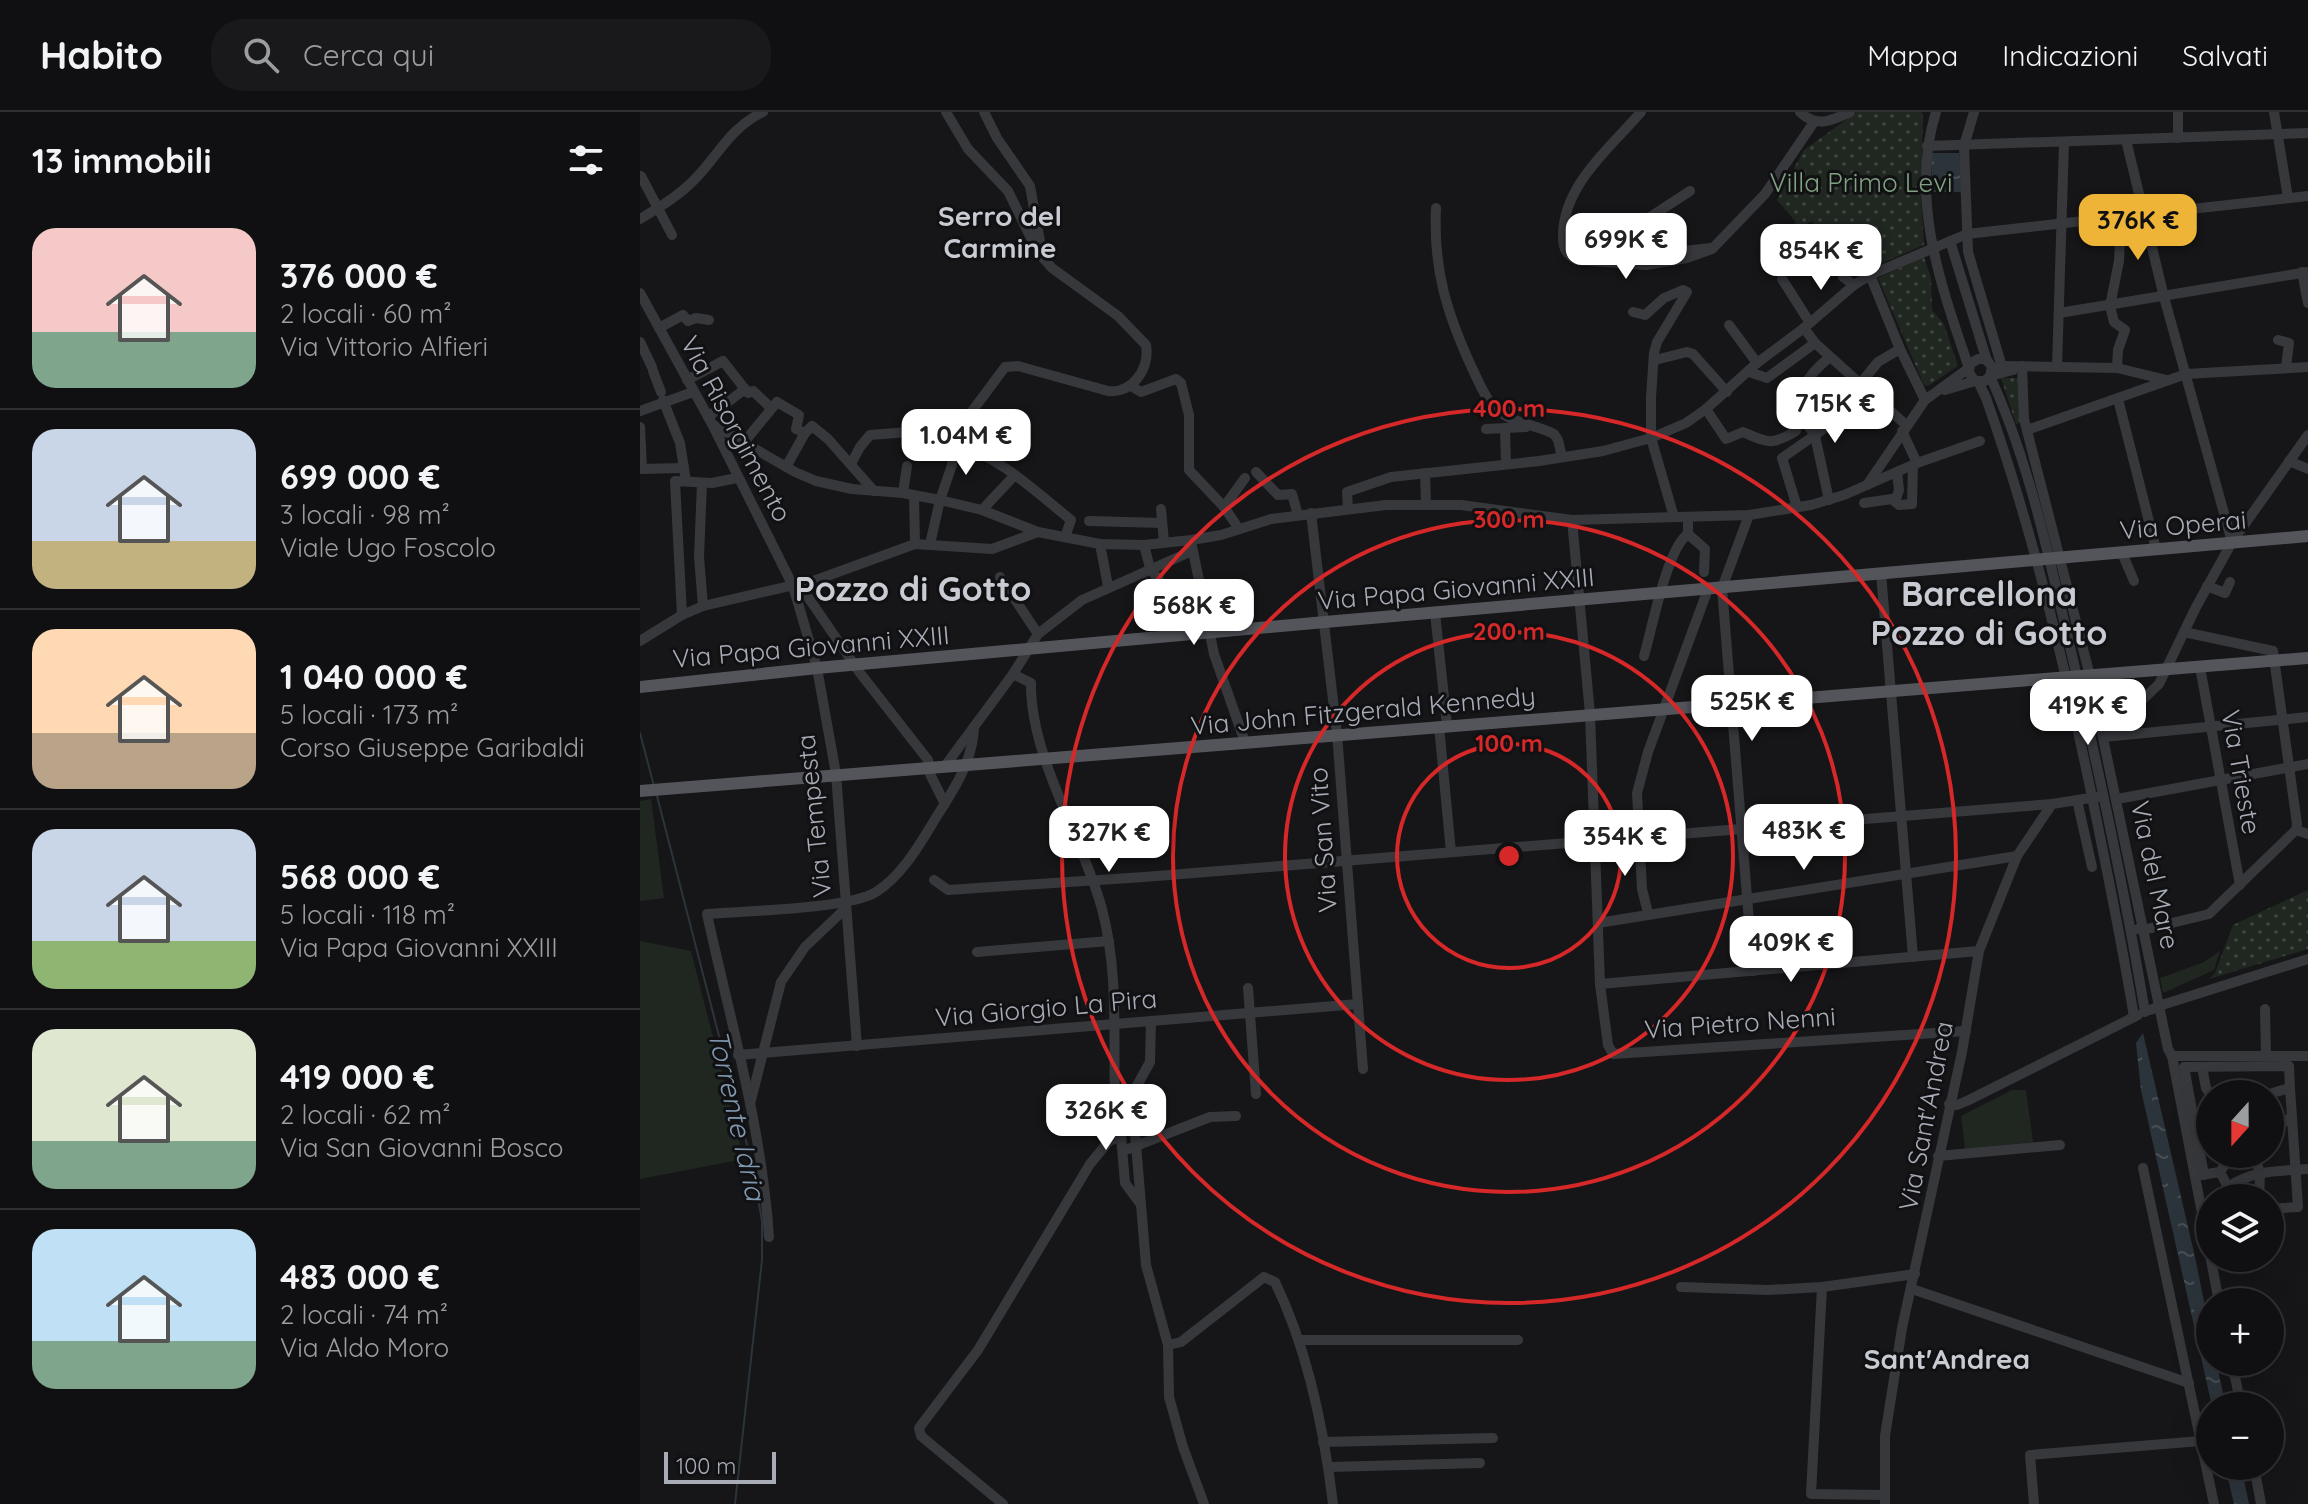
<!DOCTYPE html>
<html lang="it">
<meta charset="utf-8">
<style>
body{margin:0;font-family:Quicksand,sans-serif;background:#19191b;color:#f1f3f6;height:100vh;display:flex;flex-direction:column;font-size:30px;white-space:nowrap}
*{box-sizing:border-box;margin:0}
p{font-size:26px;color:#9c9d9f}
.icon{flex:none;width:44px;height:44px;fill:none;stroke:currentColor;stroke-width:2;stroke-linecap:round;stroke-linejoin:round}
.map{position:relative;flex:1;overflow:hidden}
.side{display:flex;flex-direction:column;background:#101012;width:640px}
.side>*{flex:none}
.needle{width:52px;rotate:201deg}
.buttons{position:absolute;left:1556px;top:968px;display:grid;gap:16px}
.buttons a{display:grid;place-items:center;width:88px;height:88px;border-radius:50%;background:#101012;box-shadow:0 8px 32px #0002,0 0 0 2px #303032;font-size:40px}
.scale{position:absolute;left:24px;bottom:20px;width:112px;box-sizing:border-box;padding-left:8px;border:4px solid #a8acb7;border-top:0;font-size:22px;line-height:28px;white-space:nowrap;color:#a8acb7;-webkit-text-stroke:6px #111113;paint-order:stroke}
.price{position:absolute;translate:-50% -68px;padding:0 18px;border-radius:16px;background:#fff;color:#222;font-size:26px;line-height:52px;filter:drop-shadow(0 2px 4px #0008)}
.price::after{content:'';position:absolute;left:50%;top:48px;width:24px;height:18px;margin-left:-12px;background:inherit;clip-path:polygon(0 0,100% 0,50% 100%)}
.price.on{background:#edb438;color:#111}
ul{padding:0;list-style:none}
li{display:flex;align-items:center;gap:24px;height:200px;padding:0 32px}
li+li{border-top:2px solid #303032}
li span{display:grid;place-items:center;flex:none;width:224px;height:160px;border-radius:24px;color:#555}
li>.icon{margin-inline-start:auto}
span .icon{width:96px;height:96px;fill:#fffc;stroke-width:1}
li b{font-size:34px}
h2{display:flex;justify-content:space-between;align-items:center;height:96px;padding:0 32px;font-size:34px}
header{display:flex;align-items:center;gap:48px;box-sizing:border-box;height:112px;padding:0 40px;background:#101012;border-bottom:2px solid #303032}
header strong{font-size:38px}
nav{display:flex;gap:44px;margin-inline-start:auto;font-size:28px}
.search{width:560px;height:72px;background:#19191b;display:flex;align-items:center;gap:20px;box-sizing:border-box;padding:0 28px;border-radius:32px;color:#9c9d9f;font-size:30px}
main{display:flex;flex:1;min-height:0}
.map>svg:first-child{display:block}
</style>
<header>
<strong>Habito</strong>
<div class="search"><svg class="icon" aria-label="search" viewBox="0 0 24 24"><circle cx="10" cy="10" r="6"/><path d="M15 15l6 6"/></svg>Cerca qui</div>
<nav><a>Mappa</a><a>Indicazioni</a><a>Salvati</a></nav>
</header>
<main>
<section class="side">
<h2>13 immobili<svg class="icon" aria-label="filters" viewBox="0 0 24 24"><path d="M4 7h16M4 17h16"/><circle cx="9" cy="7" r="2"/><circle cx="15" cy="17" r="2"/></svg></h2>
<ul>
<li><span style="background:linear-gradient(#f6c9c9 65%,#7fa58c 0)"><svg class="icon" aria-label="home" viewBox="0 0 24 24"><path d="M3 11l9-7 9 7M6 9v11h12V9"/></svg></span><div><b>376 000 €</b><p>2 locali · 60 m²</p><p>Via Vittorio Alfieri</p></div></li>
<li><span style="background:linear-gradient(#c9d6e8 70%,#c2b280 0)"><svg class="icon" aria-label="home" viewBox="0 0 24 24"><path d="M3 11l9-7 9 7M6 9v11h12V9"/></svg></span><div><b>699 000 €</b><p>3 locali · 98 m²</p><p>Viale Ugo Foscolo</p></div></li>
<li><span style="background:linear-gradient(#ffd9b3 65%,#b9a48a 0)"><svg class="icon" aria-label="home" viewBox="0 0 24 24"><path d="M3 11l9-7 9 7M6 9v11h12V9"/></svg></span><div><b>1 040 000 €</b><p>5 locali · 173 m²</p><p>Corso Giuseppe Garibaldi</p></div></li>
<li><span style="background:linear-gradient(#c9d6e8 70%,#8fb573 0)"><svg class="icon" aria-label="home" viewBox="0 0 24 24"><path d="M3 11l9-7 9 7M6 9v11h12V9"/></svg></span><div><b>568 000 €</b><p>5 locali · 118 m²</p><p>Via Papa Giovanni XXIII</p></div></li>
<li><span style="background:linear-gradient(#dfe7d0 70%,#7fa58c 0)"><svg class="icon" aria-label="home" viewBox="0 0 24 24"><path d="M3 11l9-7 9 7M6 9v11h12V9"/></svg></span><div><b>419 000 €</b><p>2 locali · 62 m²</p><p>Via San Giovanni Bosco</p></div></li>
<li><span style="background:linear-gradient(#bfe0f5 70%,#7fa58c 0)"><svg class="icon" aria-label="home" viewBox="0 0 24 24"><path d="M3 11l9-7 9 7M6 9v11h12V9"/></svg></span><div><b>483 000 €</b><p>2 locali · 74 m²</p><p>Via Aldo Moro</p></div></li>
</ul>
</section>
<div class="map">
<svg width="1668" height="1392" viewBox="0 0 1668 1392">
<defs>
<pattern id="park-dots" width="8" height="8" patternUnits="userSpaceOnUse" patternTransform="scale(2)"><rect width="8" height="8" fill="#202721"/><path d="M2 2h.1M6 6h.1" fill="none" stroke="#3e443f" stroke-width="1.8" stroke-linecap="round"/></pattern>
<pattern id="water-ripples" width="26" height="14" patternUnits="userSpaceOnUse" patternTransform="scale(2)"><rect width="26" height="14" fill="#2c343b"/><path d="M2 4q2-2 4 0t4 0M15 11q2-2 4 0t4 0" fill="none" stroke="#484f55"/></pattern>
</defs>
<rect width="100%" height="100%" fill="#161618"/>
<!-- grass -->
<g fill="#202721">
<path d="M11 687 24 786 0 789V689Z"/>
<path d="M0 829 51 839 104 1047 0 1067Z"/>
<path d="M1580 839 1574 858 1523 881 1520 866 1564 850Z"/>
<path d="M1372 978H1386L1393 1030 1325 1037 1321 1004Z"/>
</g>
<!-- park -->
<g fill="url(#park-dots)">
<path d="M1217 0H1282L1283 5 1281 85 1284 133 1235 154 1230 144 1208 151 1199 126 1182 129 1172 109 1155 118 1152 114 1156 110 1137 88 1164 38Z"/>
<path d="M1284 145 1291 166 1292 198 1304 212 1318 254 1288 274 1284 273 1238 166Z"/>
<path d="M1361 266H1380V311L1376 312Z"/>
<path d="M1668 778V837L1569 867 1575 861 1593 813Z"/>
</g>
<!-- water -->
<g fill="url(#water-ripples)">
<path d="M1293 41H1319L1322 80H1292L1291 43Z"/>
<path d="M1503 921 1555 1145 1570 1219V1250H1576L1586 1294H1572L1501 978 1496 931Z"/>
<path d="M1585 1354H1601L1609 1392H1594Z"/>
</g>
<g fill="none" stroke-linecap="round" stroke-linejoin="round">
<!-- stream -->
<g stroke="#2c343b" stroke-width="2">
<path d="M0 621 14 674"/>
<path d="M17 684 111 1048 122 1109V1148L95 1392"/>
</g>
<!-- minor -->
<g stroke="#37383c" stroke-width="10">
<path d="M306 0 328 37 368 79 392 128H398"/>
<path d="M1001 0C970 36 923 73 923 124 923 136 926 143 937 148L1006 153 1047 146 1072 137 1125 82 1174 10"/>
<path d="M1160 0C1177 16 1191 9 1210 0"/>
<path d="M1334 0 1324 34 1328 140 1362 255"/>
<path d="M1538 0V26"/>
<path d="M1634 0 1648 86"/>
<path d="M1486 28 1524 185 1592 430"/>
<path d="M1287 34 1668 21"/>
<path d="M1 64 32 123"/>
<path d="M1050 79 998 113 997 122 1025 141 1071 136"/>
<path d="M796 96C793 157 807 202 832 256 838 268 844 284 853 294 868 311 895 312 914 322L918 328 922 345"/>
<path d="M0 107C20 95 40 83 56 66 80 41 90 16 123 0"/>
<path d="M1310 129 1347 249"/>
<path d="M1158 147 1189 131 1195 133 1203 165 1214 173"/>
<path d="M1179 151 1198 144"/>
<path d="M1662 160 1668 191"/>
<path d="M1230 163 1260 237 1285 288"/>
<path d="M1142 167 1170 211"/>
<path d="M0 181 72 312 153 474 177 556 196 662 217 934"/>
<path d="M993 200 1005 203 1024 186 1043 178 1047 180 1017 230 1014 241 1011 285V326L1034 405"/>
<path d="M1419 201 1668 160"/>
<path d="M1089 213 1117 251"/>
<path d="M19 216 43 203 48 209 56 206 69 208"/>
<path d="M1164 216 1175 231 1266 313"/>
<path d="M1638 228 1649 231 1646 255"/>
<path d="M0 230 12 255"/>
<path d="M1015 248 1047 240 1053 242 1087 280"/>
<path d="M1359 254 1477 256 1527 268"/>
<path d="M1382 254 1384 307 1450 564 1528 937 1532 944 1579 1190"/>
<path d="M1417 255 1424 30"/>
<path d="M1477 256 1478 238 1485 218 1474 210 1470 194 1479 149 1481 104"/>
<path d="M13 259 21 280"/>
<path d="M1109 260 1127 266 1175 231"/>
<path d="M47 268 83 249 108 281 113 279 131 296"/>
<path d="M1335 269 1329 261 1330 252 1338 247H1346L1352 255 1350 264C1388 347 1407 437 1428 526 1457 650 1484 774 1505 900"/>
<path d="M1338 269 1346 286C1392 416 1424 550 1452 685 1467 758 1482 831 1494 905"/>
<path d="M1220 272 1238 250 1260 237"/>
<path d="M491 274 501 280 536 267 541 271 549 303V358L584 395 599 417"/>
<path d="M1305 278 1335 269H1345L1350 264 1373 258"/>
<path d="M1478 287 1516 437"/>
<path d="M23 288 40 331 46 369"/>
<path d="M1066 297 1086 327 1103 320C1128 331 1131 334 1156 319 1155 285 1164 265 1190 245"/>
<path d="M1158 297 1175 324 1189 388"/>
<path d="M0 299 53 280"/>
<path d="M68 305 105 277"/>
<path d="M72 312 155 360 176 369 212 377 263 381 300 388 312 353 314 330 324 310 365 255 378 254 468 279C492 282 510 257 506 233L478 204 412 156 403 146 390 74 357 26 344 0"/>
<path d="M0 315 2 357"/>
<path d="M865 316 866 352"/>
<path d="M846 317 886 315"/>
<path d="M1387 318 1546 262 1668 255"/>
<path d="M1262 319 1277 351"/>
<path d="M165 321 172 314 188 327 234 379"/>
<path d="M105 329 137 290 159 303 156 317 165 321 146 355"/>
<path d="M314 330C359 345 394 378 431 408L425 425"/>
<path d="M1649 349 1668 357"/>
<path d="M211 352 220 335 230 323 307 317 319 321"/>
<path d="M0 357 44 356"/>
<path d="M616 360 638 383 652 382 658 403"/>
<path d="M785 361 786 392"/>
<path d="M62 371 59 445 63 494"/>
<path d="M1227 373 1285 288 1329 256C1301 174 1269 86 1296 0"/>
<path d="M263 381 267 354"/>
<path d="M274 383 275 432"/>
<path d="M1255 390 1259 378 1257 360"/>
<path d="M1224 391 1252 387 1259 393 1272 392 1273 353"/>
<path d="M584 395 605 366"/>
<path d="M1157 395 1142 346 1201 305 1219 297 1233 284"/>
<path d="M708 396 707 380 751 365 899 349 963 339 1011 326 1046 311 1066 297 1117 251 1164 216 1214 173 1230 163 1327 122 1668 84"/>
<path d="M521 397 524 430"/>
<path d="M342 398 375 363"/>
<path d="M671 401 697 622 723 957"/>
<path d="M1109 403 1082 476 1113 859"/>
<path d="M932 408 950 602 960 872 968 933 973 942 1326 919"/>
<path d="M449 409 522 411"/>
<path d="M1048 422 1065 437 1064 460"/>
<path d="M290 432 300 388 342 398 398 420 460 432 504 433 551 428 581 423 631 407 746 393H821L932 408 1109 403 1171 393 1204 383 1277 351 1340 329"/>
<path d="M460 432 468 474"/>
<path d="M504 433 510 456 524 475"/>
<path d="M552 434 574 542 605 630"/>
<path d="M1482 441 1494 469"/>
<path d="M1241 461 1273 845"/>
<path d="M360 465 398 522"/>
<path d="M159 472 220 561 288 648 290 662 305 692"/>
<path d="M1567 474 1585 481 1590 470"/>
<path d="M795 501 807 613"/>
<path d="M42 503 35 369 72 371 97 366"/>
<path d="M0 529 42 503 63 494 176 468 275 432 352 437 398 420"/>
<path d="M1004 544C1012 517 1027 436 1048 422V405"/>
<path d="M1560 555 1600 773"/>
<path d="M373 562 391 571C390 645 443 726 462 797 479 861 473 925 475 990L481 1005"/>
<path d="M799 614 811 740"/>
<path d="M1464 625 1519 572 1555 497 1592 430 1668 323"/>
<path d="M1464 625 1668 605"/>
<path d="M305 654 373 562 398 522 442 488 552 439"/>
<path d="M1477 687 1668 652"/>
<path d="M1437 688 1452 755"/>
<path d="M1656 718 1668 722"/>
<path d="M294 768 308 778 504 765 1412 692 1463 684"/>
<path d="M1008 801 1002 777 997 681 1008 640 1068 477"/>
<path d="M958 811 1377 744"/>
<path d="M1498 817 1503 818 1569 802 1656 718 1657 712 1633 539 1544 520"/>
<path d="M337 840 469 829"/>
<path d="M960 872 1339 839"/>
<path d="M608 876 616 982"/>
<path d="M1525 892 1668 847"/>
<path d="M1625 897 1626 943"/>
<path d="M98 943 718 892"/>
<path d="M1532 944H1668"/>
<path d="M1562 955 1566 976 1570 982"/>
<path d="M1600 982 1611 979 1628 982"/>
<path d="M1629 982 1650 976 1658 1095 1630 1097"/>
<path d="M492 984 506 1153 528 1233 529 1285 543 1335 564 1392"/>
<path d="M110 992 141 870 165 835 206 796"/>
<path d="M1309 992 1317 993 1329 988 1498 903"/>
<path d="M1630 1019 1652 1005"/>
<path d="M488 1037 570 1005 596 1004"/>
<path d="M1614 1042 1620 1061 1619 1086"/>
<path d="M1298 1044 1420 1033"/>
<path d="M1503 1056 1574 1392"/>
<path d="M1580 1060 1588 1075 1590 1086"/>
<path d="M1561 1063 1580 1060 1586 1051 1598 1042"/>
<path d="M1564 1063 1544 955 1649 954 1650 976"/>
<path d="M1588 1075C1612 1058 1640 1059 1668 1057"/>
<path d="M499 1090 485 1071 480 1012 483 999 510 950 511 909"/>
<path d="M129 1125C122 1016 90 908 67 802 103 799 209 797 236 780 263 763 281 730 297 704 315 676 333 648 334 615"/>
<path d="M1041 1175 1128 1178 1182 1175 1275 1162"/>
<path d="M1182 1175 1171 1382 1244 1383"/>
<path d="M1272 1177 1549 1271"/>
<path d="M659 1228H878"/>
<path d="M528 1233 541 1230 624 1165 635 1170C668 1238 684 1317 693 1392"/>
<path d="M1592 1250 1601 1294"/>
<path d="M683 1330 853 1326"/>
<path d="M1614 1354 1621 1392"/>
<path d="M689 1355 840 1351"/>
<path d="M363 1392 281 1324 279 1316 338 1238 450 1052 469 1029 480 1025"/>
<path d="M1245 1392V1324L1262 1216 1322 940 1339 839 1377 744 1412 692"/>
<path d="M1394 1392 1390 1343 1561 1329"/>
</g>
<!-- major -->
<g stroke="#53555b" stroke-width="12">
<path d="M0 575 177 556 685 510 1668 424"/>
<path d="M0 679 1668 546"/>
</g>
<!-- minor-bridge -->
<path stroke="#37383c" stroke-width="10" d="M1510 898 1525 892"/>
</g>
<!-- distance rings -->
<g fill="none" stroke="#d62828" stroke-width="4">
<circle cx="869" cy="744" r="112"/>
<circle cx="869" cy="744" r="224"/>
<circle cx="869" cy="744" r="336"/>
<circle cx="869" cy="744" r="447"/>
</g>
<g text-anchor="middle" stroke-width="6" stroke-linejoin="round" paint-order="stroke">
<!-- park labels -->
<g font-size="26" fill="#80a282" stroke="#111113">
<text x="1221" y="80">Villa Primo Levi</text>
</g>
<!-- street labels -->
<g font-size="26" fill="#a8acb7" stroke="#111113">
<text transform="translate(96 317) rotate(62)" y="9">Via Risorgimento</text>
<text transform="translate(1543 413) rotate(-5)" y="9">Via Operai</text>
<text transform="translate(816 477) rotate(-5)" y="9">Via Papa Giovanni XXIII</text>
<text transform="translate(171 535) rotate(-5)" y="9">Via Papa Giovanni XXIII</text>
<text transform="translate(723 599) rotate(-5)" y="9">Via John Fitzgerald Kennedy</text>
<text transform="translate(1601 660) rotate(80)" y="9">Via Trieste</text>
<text transform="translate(174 704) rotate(-96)" y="9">Via Tempesta</text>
<text transform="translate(683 728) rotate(-94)" y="9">Via San Vito</text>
<text transform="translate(1515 763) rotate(78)" y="9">Via del Mare</text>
<text transform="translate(406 896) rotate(-5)" y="9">Via Giorgio La Pira</text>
<text transform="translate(1100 911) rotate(-4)" y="9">Via Pietro Nenni</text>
<text transform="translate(1286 1004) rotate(-79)" y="9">Via Sant'Andrea</text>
</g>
<!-- neighbourhood labels -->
<g font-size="28" font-weight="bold" fill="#c9cbd3" stroke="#111113">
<text x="360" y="114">Serro del<tspan x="360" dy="32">Carmine</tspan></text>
<text x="1307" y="1257">Sant'Andrea</text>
</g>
<!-- water labels -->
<g font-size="28" font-style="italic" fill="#8099b1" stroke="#111113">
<text transform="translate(97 1003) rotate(77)" y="10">Torrente Idria</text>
</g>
<!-- district labels -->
<g font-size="34" font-weight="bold" fill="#c9cbd3" stroke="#111113">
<text x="273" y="489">Pozzo di Gotto</text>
<text x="1349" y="494">Barcellona<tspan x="1349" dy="39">Pozzo di Gotto</tspan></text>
</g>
</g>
<circle cx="869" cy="744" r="12" fill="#d62828" stroke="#111113" stroke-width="4"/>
<g font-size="24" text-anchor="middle" font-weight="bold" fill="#d62828" stroke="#111113" stroke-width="6" stroke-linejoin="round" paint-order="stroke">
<text x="869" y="305">400 m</text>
<text x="869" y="416">300 m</text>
<text x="869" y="528">200 m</text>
<text x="869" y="640">100 m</text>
</g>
</svg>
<div class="buttons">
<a><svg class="needle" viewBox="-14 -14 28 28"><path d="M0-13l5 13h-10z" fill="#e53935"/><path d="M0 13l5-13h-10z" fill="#9c9d9f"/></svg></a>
<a><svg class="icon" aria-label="layers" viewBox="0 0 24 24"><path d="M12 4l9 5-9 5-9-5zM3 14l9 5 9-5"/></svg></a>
<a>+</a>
<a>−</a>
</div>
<div class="scale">100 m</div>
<b class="price on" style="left:1498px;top:150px">376K €</b>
<b class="price" style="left:986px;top:169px">699K €</b>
<b class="price" style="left:1181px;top:180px">854K €</b>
<b class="price" style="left:1195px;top:333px">715K €</b>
<b class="price" style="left:326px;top:365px">1.04M €</b>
<b class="price" style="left:554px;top:535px">568K €</b>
<b class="price" style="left:1112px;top:631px">525K €</b>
<b class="price" style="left:1448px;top:635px">419K €</b>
<b class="price" style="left:1164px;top:760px">483K €</b>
<b class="price" style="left:469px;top:762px">327K €</b>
<b class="price" style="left:985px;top:766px">354K €</b>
<b class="price" style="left:1151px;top:872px">409K €</b>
<b class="price" style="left:466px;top:1040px">326K €</b>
</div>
</main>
